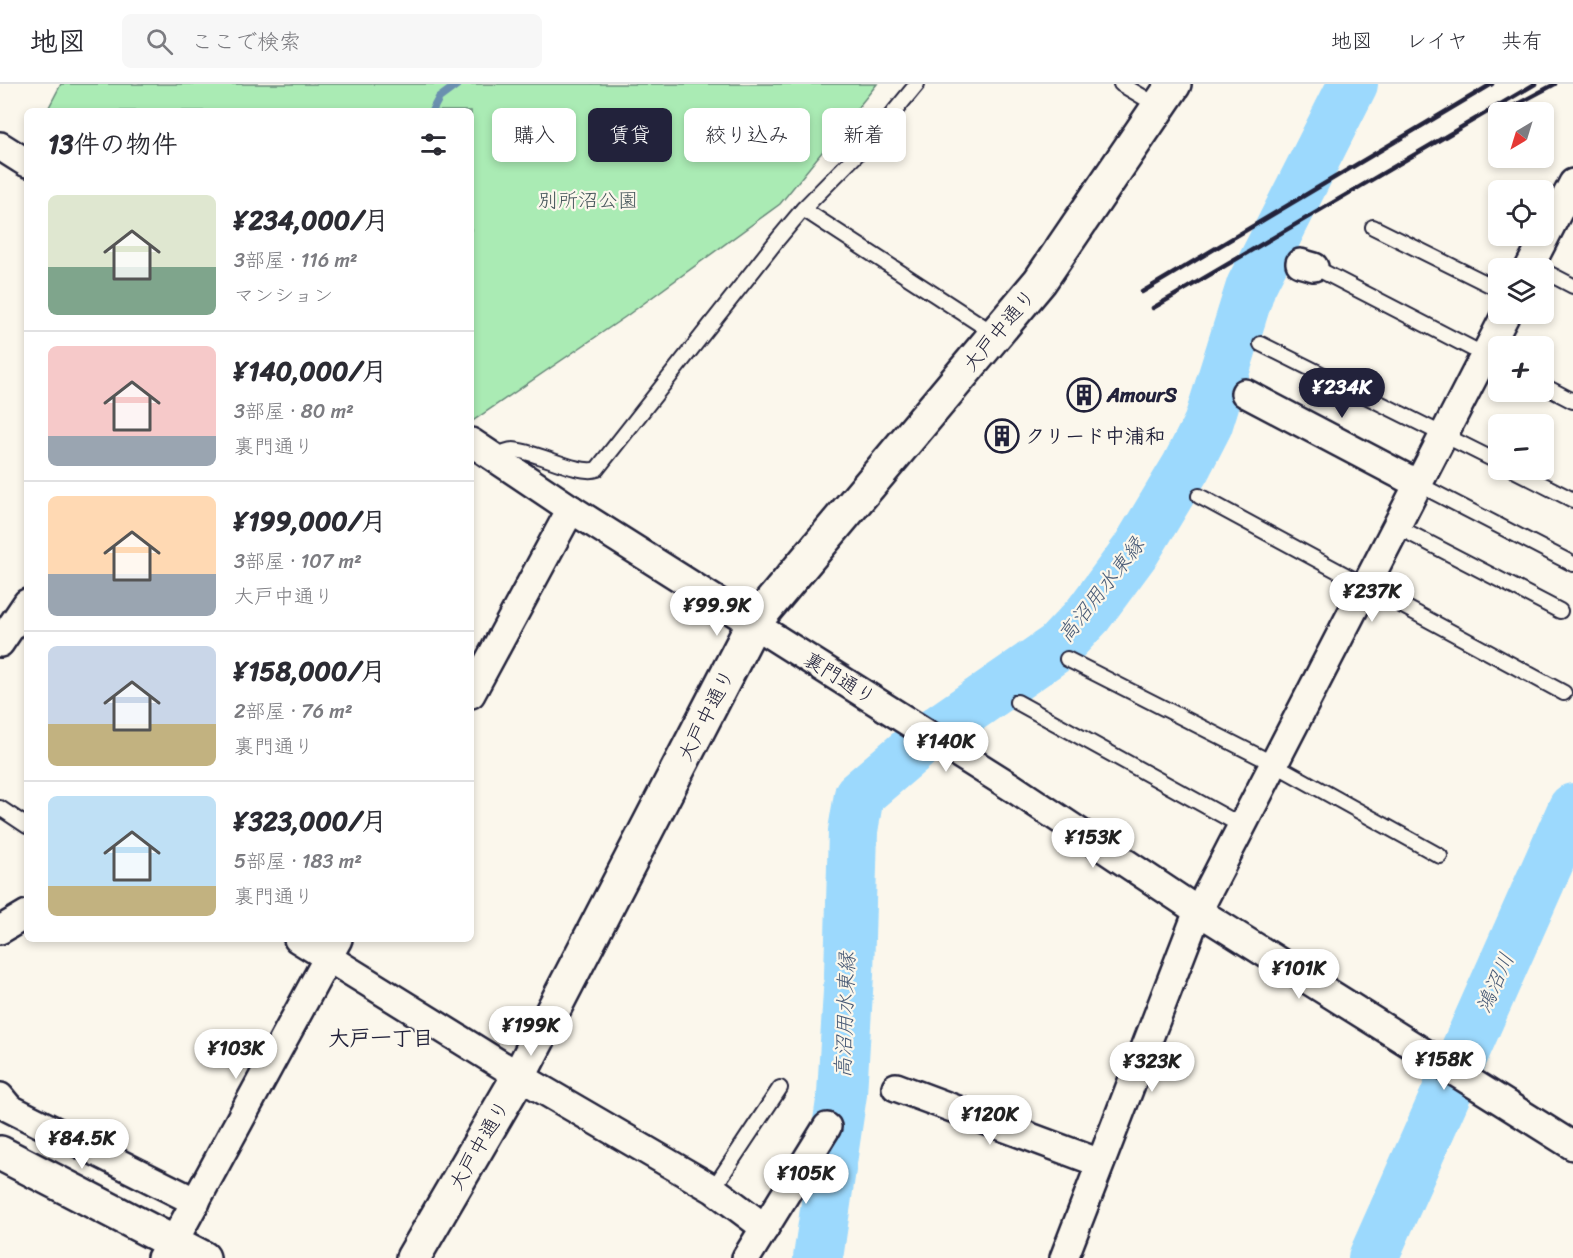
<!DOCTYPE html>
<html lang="ja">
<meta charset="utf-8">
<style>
body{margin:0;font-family:Sriracha,"Klee One",sans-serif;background:#f7f7f7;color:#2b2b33;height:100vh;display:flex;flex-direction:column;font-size:22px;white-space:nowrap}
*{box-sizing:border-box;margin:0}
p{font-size:20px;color:#7c7c81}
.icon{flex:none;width:33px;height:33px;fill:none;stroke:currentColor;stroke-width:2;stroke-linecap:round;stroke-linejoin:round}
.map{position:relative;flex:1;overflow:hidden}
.panel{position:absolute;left:24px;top:24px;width:450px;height:834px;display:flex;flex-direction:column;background:#fff;border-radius:9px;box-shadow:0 3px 9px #0003}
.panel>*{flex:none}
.hud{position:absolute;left:492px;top:24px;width:570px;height:54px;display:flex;gap:12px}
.needle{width:39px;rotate:218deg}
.buttons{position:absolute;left:1488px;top:18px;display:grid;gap:12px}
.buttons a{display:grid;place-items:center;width:66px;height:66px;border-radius:9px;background:#fff;box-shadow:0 3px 9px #0003;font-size:30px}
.price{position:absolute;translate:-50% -51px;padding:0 14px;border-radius:21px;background:#fff;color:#222;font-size:20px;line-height:39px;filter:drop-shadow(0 2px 3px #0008)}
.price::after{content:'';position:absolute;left:50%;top:36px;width:18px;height:14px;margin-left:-9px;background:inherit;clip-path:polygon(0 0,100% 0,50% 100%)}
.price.active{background:#22223b;color:#fff}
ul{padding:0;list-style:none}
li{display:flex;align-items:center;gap:18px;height:150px;padding:0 24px}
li+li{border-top:2px solid #e1e1e2}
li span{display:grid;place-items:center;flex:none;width:168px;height:120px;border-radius:9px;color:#555}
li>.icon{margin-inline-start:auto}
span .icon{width:72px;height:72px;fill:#fffc;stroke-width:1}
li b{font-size:26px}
h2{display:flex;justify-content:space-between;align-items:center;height:72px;padding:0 24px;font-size:26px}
.chip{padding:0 21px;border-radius:9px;background:#fff;box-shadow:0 3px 9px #0003;font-size:21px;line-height:54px}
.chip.active{background:#22223b;color:#fff}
header{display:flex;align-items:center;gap:36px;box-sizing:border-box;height:84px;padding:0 30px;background:#fff;border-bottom:2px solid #e1e1e2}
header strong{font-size:28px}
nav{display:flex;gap:33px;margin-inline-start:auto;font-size:21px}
.search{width:420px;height:54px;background:#f7f7f7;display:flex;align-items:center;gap:15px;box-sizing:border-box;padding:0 21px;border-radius:9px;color:#7c7c81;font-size:22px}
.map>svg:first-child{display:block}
</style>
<header>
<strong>地図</strong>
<div class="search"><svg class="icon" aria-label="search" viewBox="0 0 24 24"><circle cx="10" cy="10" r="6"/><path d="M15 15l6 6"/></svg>ここで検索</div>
<nav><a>地図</a><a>レイヤ</a><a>共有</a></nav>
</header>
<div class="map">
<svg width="1573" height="1174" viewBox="0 0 1573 1174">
<rect width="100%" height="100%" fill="#fbf7ec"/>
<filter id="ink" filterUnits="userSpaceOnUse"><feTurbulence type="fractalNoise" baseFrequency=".0167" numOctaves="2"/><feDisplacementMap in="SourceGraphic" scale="12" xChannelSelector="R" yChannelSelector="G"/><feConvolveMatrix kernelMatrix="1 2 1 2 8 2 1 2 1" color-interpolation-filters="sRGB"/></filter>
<g filter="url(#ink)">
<!-- green -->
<path fill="#aaebb4" stroke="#668678" stroke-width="1.5" d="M61 0H877L780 120 625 233 471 338V27H47Z"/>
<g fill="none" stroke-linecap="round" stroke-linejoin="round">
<!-- stream -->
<path stroke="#6b90af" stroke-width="8" d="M432 27 439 14 458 0"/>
<!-- river -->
<g stroke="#9cd9fd" stroke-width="50">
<path d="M818 1174 842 1010 849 890 853 747 859 711 921 658 1058 563 1088 531 1136 466 1186 383 1208 340 1251 202 1353 0"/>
<path d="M1373 1174 1573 724"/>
</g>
<defs>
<g id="service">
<path d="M1121 0 1160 23"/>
<path d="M803 125 995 250"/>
<path d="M1373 143 1498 205"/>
<path d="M1314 183 1498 278"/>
<path d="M1544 187 1573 202"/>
<path d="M1261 260 1498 378"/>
<path d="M1544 302 1573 317"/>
<path d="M495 373C500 370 507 366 513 366 534 366 579 392 597 385L778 155 803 125 870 57 917 0"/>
<path d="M1514 386 1573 416"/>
<path d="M1418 400 1573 480"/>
<path d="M1199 412 1564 609"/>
<path d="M1396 442 1560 527"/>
<path d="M1067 575 1274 680 1440 772"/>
<path d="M1017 618 1242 742"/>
<path d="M0 724 27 742"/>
<path d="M713 1105 780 1004"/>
</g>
<g id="minor">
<path d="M0 62 27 79"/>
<path d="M1300 179 1314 183"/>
<path d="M1529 184 1573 99"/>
<path d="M1245 309 1418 400"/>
<path d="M471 358 571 425 1013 704 1198 827 1573 1062"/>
<path d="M0 559 27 519"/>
<path d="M471 610 571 425"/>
<path d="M0 846 27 830"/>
<path d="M298 855 519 992 713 1105 765 1144"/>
<path d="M896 1003 1100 1079"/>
<path d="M0 1013 9 1024 196 1118"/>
<path d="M161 1174 173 1159 338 855"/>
<path d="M746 1174 827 1043"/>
<path d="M1064 1174 1198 827 1506 230"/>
</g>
<g id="tertiary">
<path d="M0 1069 203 1174"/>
<path d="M413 1174 519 992 753 540 1040 197 1174 0"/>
</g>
</defs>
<!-- service casing -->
<use href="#service" stroke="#22223b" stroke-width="18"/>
<!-- minor casing -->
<use href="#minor" stroke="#22223b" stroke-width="32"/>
<!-- tertiary casing -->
<use href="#tertiary" stroke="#22223b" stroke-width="38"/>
<!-- service -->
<use href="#service" stroke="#fbf7ec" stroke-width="14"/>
<!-- minor -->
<use href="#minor" stroke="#fbf7ec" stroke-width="27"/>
<!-- tertiary -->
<use href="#tertiary" stroke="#fbf7ec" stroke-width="33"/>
<!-- rail -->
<g stroke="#22223b" stroke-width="4.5">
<path d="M1510 24 1555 0"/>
<path d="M1142 208 1492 0"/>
<path d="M1153 224 1535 0"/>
</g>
</g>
</g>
<!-- icons -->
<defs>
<symbol id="building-ring" viewBox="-11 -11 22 22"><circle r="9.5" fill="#fbf7ec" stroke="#22223b" stroke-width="1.5"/><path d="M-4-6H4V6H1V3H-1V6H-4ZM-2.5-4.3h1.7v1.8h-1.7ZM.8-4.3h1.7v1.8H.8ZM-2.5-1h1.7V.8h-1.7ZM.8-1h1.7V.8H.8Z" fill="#22223b"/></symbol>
</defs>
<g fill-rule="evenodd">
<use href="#building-ring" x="1065" y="292" width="38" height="38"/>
<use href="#building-ring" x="983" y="333" width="38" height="38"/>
</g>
<g text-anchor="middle" stroke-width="4.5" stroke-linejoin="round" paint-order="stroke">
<!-- park labels -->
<g font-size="20" fill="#445459" stroke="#fbf7ec">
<text x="588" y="123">別所沼公園</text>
</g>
<!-- street labels -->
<g font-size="20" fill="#22223b" stroke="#fbf7ec">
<text transform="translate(999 246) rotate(-50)" y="7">大戸中通り</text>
<text transform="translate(840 594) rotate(32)" y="7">裏門通り</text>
<text transform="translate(706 631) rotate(-63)" y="7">大戸中通り</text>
<text transform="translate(479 1061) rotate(-60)" y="7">大戸中通り</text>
</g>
<!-- poi labels -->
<g font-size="20" font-weight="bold" fill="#22223b" stroke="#fbf7ec" text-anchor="start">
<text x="1107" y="318">AmourS</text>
<text x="1025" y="359">クリード中浦和</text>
</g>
<!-- water labels -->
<g font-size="21" font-style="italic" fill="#475975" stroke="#fbf7ec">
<text transform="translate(1101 506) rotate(-52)" y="7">高沼用水東縁</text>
<text transform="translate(1495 899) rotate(-66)" y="7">鴻沼川</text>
<text transform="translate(845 931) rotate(-88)" y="7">高沼用水東縁</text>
</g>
<!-- neighbourhood labels -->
<g font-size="21" font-weight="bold" fill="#22223b" stroke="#fbf7ec">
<text x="381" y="961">大戸一丁目</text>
</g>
</g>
</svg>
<div class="buttons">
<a><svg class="needle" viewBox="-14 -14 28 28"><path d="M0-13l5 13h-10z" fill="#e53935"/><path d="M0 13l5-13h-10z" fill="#7c7c81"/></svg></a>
<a><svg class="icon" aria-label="locate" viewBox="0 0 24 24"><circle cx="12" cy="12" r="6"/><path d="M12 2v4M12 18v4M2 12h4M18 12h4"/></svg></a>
<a><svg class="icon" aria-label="layers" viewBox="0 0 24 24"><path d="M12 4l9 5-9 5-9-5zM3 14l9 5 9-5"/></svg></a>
<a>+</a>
<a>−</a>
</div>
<b class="price active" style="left:1342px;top:335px">¥234K</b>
<b class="price" style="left:1372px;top:539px">¥237K</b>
<b class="price" style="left:717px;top:553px">¥99.9K</b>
<b class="price" style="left:946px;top:689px">¥140K</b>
<b class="price" style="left:1093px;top:785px">¥153K</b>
<b class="price" style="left:1299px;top:916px">¥101K</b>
<b class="price" style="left:531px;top:973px">¥199K</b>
<b class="price" style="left:236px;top:996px">¥103K</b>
<b class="price" style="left:1444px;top:1007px">¥158K</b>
<b class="price" style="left:1152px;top:1009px">¥323K</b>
<b class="price" style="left:990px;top:1062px">¥120K</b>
<b class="price" style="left:82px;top:1086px">¥84.5K</b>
<b class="price" style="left:806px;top:1121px">¥105K</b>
<div class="hud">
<a class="chip">購入</a>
<a class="chip active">賃貸</a>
<a class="chip">絞り込み</a>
<a class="chip">新着</a>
</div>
<section class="panel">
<h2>13件の物件<svg class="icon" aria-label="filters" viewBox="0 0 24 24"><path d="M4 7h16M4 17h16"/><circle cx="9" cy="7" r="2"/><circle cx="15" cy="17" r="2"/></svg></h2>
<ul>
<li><span style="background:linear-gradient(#dfe7d0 60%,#7fa58c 0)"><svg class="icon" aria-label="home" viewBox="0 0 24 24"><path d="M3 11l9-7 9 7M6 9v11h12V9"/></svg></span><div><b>¥234,000/月</b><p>3部屋 · 116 m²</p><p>マンション</p></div></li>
<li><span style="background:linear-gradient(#f6c9c9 75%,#9aa5b1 0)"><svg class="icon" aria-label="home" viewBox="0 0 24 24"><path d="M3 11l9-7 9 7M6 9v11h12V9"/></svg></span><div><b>¥140,000/月</b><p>3部屋 · 80 m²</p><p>裏門通り</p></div></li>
<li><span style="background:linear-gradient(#ffd9b3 65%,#9aa5b1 0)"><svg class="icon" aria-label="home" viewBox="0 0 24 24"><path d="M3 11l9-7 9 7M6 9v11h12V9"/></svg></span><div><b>¥199,000/月</b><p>3部屋 · 107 m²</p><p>大戸中通り</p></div></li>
<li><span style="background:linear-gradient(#c9d6e8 65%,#c2b280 0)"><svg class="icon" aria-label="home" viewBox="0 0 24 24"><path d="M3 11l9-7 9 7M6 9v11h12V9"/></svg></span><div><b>¥158,000/月</b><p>2部屋 · 76 m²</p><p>裏門通り</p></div></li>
<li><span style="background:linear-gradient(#bfe0f5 75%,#c2b280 0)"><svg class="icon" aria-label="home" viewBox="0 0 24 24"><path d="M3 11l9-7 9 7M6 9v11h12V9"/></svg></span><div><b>¥323,000/月</b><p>5部屋 · 183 m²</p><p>裏門通り</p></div></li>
</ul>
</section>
</div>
